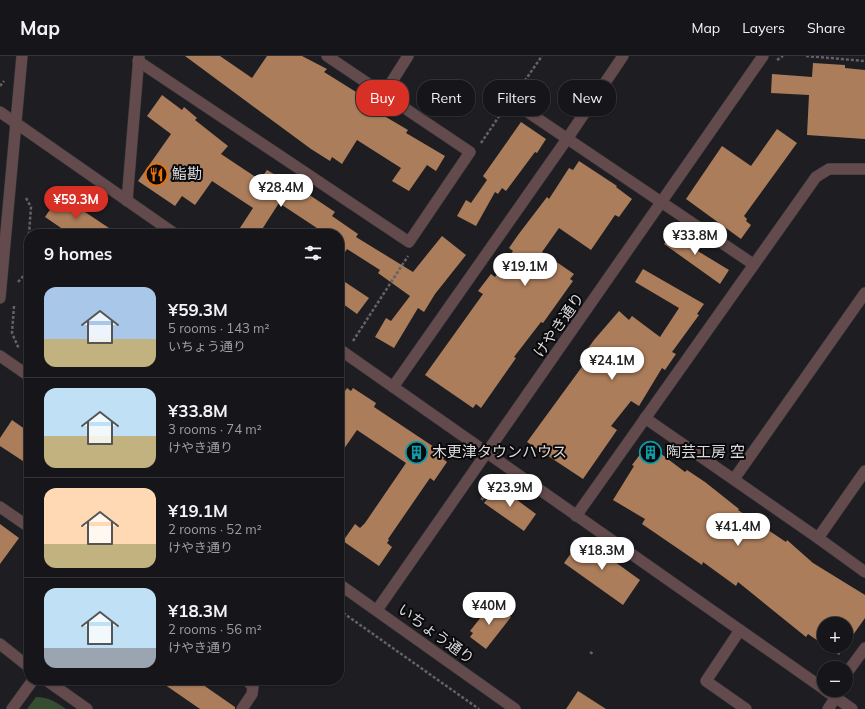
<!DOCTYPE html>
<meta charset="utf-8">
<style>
body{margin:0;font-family:Mulish,"Noto Sans JP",sans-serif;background:#232327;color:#f1f3f6;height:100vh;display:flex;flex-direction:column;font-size:15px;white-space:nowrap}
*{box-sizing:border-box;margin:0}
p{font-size:13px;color:#9e9fa2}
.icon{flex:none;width:22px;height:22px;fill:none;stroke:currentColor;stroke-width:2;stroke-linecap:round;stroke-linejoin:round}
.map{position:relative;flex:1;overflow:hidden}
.details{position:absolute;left:24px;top:173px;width:320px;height:456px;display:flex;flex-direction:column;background:#16161a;border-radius:16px;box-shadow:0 1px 3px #0004,0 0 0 1px #353539}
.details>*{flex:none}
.hud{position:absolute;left:356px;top:24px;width:380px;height:36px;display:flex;gap:8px}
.controls{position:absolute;left:817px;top:561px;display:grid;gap:8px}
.controls a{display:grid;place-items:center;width:36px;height:36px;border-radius:50%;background:#16161a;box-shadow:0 1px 3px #0004,0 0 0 1px #353539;font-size:20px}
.price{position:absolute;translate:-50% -34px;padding:0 9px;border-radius:14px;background:#fff;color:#222;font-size:13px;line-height:26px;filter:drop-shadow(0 1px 2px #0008)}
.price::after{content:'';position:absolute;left:50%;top:24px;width:12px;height:9px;margin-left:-6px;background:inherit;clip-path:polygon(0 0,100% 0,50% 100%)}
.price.on{background:#d93025;color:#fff}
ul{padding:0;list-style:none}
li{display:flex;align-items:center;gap:12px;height:100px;padding:0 20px}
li+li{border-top:1px solid #353539}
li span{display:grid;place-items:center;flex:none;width:112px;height:80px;border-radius:12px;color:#555}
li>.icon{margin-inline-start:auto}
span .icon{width:48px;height:48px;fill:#fffc;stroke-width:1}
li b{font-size:17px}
h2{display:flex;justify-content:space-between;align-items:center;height:48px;padding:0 20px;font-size:17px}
.tag{padding:0 14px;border-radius:16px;background:#16161a;box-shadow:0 1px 3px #0004,0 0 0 1px #353539;font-size:14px;line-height:36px}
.tag.on{background:#d93025;color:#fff}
header{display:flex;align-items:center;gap:24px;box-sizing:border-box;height:56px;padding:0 20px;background:#16161a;border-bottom:1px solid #353539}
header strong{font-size:19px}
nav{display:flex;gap:22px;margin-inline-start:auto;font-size:14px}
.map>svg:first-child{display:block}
</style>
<header>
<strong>Map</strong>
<nav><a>Map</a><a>Layers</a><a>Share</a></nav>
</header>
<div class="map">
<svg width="865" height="653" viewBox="0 0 865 653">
<rect width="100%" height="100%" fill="#1e1e22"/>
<!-- green -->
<path fill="#344d31" d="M36 641C49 641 56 646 66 653H27Z"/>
<!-- building -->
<g fill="#ab7d5b">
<path d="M185 0H220L252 22 267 0H302L327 13 324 16 377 49 374 54 408 74 406 77 445 100 436 115 427 109 409 135 392 125 401 112 357 84 342 108 332 101 330 105 311 93Z"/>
<path d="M813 7 845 9V12L865 14V83L807 79 809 39 771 37 772 18 812 21Z"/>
<path d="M162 39 182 54 184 51 197 62 195 64 228 90 221 98 260 124 267 114 308 138 335 156 332 160 358 178 356 181 413 216 442 180 466 199 435 238 424 256 418 252 394 292 375 281 386 262 391 265 410 240 378 217 380 214 347 193 339 205V178H326L279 147 259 178H236L253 152 212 125 195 149 182 140 175 150 138 125 171 78 147 60Z"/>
<path d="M521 66 546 83 537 97 535 96 506 135 502 132 498 138 495 136 476 170 457 160 466 144 471 147 487 124 483 120Z"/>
<path d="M777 73 797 87 744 160 747 163 746 165 751 169 741 183 686 143 722 90 751 110Z"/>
<path d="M579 105 617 130 616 131 632 143 619 161 615 159 591 194 559 172 542 196 574 218 570 223 573 225 543 267 541 266 514 301 516 302 481 352 476 348 473 352 425 319 483 238 478 235 491 218 495 221 513 195 509 192 518 179 547 141 549 143 569 112 573 114Z"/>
<path d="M64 142 118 178H70L45 161 57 143 61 146Z"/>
<path d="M676 172 700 190 696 194 729 214 720 228 664 188Z"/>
<path d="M643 213 704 248 697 258 699 259 672 296 676 298 665 314 662 312 639 350 631 345 611 370 617 374 583 423 527 386 584 308 579 305 594 284 619 255 629 264 632 260 660 281 679 252 635 226Z"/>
<path d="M339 222 369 242 357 258 339 245Z"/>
<path d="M347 332 351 335 353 332 376 347 374 351 446 399 443 403 447 406 434 425 430 422 388 483 389 484 387 487 392 491 379 510 343 485 355 468 360 472 365 467 406 407 357 374 339 400V344Z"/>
<path d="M12 364 29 376V409L0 390V382Z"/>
<path d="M648 388 685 416 687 414 705 426 739 453 738 454 786 486 787 484 813 507 865 539V562L846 589V568H824V589L808 578 806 581 738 526 736 530 703 506 702 509 642 468 645 463 613 444 634 410 632 409Z"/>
<path d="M498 430 536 458 524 475 484 447Z"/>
<path d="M0 468 19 482 0 508Z"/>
<path d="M582 482 640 524 623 549 564 507Z"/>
<path d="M492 547 511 561 486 593 470 581 473 577 470 575Z"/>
<path d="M826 590H845L839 599Z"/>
<path d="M158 624H196L235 651V653H200Z"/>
<path d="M578 635 606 653H566Z"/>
</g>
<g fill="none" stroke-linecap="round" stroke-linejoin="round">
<defs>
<g id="minor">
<path d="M138 5 409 186 470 96 327 0"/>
<path d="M384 38 408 0"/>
<path d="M510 44 753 208"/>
<path d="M0 56 175 178"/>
<path d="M127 145 139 0"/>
<path d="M339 293 824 633"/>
<path d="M393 331 567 83 623 0"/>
<path d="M645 362 818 482 865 516"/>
<path d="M734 423 865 237"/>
<path d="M0 451 29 471"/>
<path d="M576 460 816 121 829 113H865"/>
<path d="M818 482 865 415"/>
<path d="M377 554 763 0"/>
<path d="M740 574 706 625 746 653"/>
<path d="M0 588 29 611"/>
<path d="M846 618 865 592"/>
<path d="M46 624 87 653"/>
<path d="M825 634 852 653"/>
<path d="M12 653 33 624"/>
<path d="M242 653 252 638 253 631 247 624"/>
<path d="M828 653 836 641"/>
</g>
<g id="tertiary">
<path d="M0 242 22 0"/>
<path d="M0 300 29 320"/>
<path d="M339 528 515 653"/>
</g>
</defs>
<!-- minor casing -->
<use href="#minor" stroke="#38383c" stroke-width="12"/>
<!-- tertiary casing -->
<use href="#tertiary" stroke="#38383c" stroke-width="12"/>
<!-- path -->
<g stroke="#636266" stroke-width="2.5" stroke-dasharray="3 2" stroke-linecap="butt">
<path d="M806 0 865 5"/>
<path d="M777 4 783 0"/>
<path d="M0 30 4 25"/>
<path d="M519 33 542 0"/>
<path d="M481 87 502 56"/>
<path d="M26 142 31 151 29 178"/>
<path d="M18 226 27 216 29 182"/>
<path d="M14 250 12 277 19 293"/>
<path d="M353 285 408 200"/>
<path d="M487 424H498"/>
<path d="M485 438 492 429 494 431 487 441"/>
<path d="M481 442 484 444"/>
<path d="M339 554 479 653"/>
<path d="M590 596 593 598"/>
</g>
<!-- minor -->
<use href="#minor" stroke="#634a4c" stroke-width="11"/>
<!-- tertiary -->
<use href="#tertiary" stroke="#634a4c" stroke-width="11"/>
</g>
<!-- icons -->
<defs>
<symbol id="restaurant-ring" viewBox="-11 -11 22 22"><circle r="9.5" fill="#09080a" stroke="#e8710a" stroke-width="1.5"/><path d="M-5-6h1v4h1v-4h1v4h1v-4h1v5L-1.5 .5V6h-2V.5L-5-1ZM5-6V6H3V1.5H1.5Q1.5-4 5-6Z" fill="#e8710a"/></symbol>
<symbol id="building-ring" viewBox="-11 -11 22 22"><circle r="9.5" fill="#09080a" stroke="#0f9aa8" stroke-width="1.5"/><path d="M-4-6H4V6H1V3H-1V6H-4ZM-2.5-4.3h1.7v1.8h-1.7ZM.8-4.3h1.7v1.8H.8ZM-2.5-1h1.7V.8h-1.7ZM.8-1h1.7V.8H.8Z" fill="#0f9aa8"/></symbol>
</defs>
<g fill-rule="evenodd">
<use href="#restaurant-ring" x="144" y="106" width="25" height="25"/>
<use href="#building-ring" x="404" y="384" width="25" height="25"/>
<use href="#building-ring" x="638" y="384" width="25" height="25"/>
</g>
<g text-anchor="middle" stroke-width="4" stroke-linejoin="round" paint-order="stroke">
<!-- poi labels -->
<g font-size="15" fill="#dad9dc" stroke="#09080a" text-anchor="start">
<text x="172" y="123">鮨勘</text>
<text x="432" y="401">木更津タウンハウス</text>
<text x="666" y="401">陶芸工房 空</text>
</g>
<!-- street labels -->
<g font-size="15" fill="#dad9dc" stroke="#09080a">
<text transform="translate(559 269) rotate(-55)" y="5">けやき通り</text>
<text transform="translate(436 578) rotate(36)" y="5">いちょう通り</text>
</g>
</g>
</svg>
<div class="controls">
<a>+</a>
<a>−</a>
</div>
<b class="price" style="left:281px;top:152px">¥28.4M</b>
<b class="price on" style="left:76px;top:164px">¥59.3M</b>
<b class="price" style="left:695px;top:200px">¥33.8M</b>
<b class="price" style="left:525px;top:231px">¥19.1M</b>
<b class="price" style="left:612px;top:325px">¥24.1M</b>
<b class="price" style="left:510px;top:452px">¥23.9M</b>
<b class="price" style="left:738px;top:491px">¥41.4M</b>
<b class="price" style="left:602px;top:515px">¥18.3M</b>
<b class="price" style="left:489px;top:570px">¥40M</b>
<div class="hud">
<a class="tag on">Buy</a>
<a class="tag">Rent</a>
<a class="tag">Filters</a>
<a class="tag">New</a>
</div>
<section class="details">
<h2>9 homes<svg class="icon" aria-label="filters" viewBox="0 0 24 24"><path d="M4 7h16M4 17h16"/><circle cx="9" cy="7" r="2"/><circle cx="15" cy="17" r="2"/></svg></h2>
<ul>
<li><span style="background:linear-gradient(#a9c7e8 65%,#c2b280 0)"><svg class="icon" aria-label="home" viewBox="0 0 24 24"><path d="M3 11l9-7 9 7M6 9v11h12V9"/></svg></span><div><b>¥59.3M</b><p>5 rooms · 143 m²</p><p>いちょう通り</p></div></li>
<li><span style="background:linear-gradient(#bfe0f5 60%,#c2b280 0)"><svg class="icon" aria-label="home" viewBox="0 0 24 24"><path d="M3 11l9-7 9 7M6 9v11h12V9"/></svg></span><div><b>¥33.8M</b><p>3 rooms · 74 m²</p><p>けやき通り</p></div></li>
<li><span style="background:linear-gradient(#ffd9b3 70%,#c2b280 0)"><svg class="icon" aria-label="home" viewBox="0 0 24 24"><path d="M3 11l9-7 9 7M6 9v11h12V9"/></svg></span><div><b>¥19.1M</b><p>2 rooms · 52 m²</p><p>けやき通り</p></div></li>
<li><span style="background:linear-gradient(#bfe0f5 75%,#9aa5b1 0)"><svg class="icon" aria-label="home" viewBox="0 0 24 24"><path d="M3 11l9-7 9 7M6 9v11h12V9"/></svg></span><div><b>¥18.3M</b><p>2 rooms · 56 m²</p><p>けやき通り</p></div></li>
</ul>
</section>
</div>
